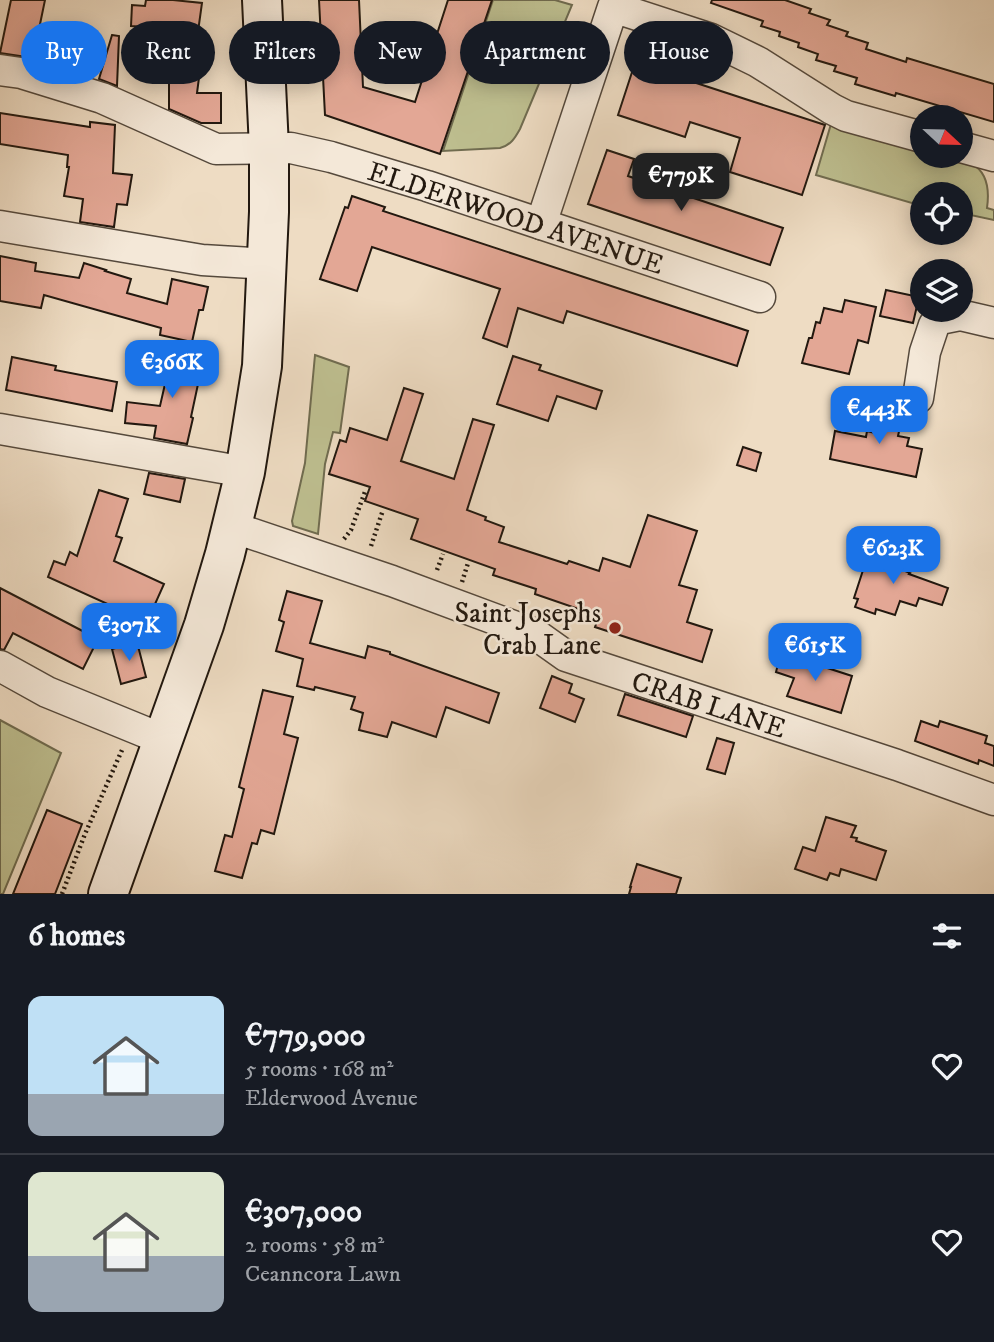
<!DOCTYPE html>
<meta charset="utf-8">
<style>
body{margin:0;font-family:"IM FELL DW Pica",serif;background:#20242c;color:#f1f3f6;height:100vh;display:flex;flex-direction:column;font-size:26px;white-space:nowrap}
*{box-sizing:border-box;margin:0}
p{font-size:23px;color:#9ea1a6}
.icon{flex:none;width:38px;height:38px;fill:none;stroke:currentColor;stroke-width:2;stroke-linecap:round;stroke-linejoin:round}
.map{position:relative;height:894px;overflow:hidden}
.sheet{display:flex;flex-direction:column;background:#171b24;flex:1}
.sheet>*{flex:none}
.guide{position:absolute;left:21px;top:21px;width:952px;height:63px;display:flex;gap:14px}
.needle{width:46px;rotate:112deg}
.tools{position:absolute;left:910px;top:105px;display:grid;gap:14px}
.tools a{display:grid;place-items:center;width:63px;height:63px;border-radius:50%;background:#171b24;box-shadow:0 4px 18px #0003;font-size:35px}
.price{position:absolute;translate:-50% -60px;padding:0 16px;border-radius:14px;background:#1a73e8;color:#fff;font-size:23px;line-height:46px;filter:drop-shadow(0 2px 4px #0008)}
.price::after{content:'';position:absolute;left:50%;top:42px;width:21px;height:16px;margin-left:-10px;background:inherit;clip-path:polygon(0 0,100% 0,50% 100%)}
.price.active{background:#222;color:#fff}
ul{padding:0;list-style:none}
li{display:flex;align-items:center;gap:21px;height:175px;padding:0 28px}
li+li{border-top:2px solid #363941}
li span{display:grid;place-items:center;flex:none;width:196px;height:140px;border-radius:14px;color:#555}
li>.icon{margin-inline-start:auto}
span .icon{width:84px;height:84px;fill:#fffc;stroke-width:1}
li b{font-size:30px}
h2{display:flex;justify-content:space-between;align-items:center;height:84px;padding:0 28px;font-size:30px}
.pill{padding:0 24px;border-radius:32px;background:#171b24;box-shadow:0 4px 18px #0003;font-size:24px;line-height:63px}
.pill.active{background:#1a73e8;color:#fff}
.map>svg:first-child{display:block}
</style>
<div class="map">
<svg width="994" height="894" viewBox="0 0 994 894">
<rect width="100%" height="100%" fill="#eedcc3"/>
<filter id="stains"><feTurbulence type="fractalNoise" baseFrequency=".00286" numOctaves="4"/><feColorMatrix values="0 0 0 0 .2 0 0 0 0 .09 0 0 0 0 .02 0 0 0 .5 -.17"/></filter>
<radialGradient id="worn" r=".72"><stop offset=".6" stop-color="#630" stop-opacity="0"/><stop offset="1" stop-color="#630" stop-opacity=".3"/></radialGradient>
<!-- green -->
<g fill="#bebf90" stroke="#706c50" stroke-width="2">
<path d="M493 0H555L572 5 520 129C515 138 511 145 500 148L443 151Z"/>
<path d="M831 124 922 149V156C961 156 994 159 987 208L994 210V220L961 213V194H922V206L816 175Z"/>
<path d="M315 355 349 367 340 433 333 432 325 464 318 534 293 526 292 521 305 463Z"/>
<path d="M0 720 61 753 3 894H0Z"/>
</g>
<!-- building -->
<g fill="#e3a795" stroke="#22180f" stroke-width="2">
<path d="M11 0H45L33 58 0 53Z"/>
<path d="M146 0H173L202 3 196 46 203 47 197 93H221V123H201L169 109V75L152 73 158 28 131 26 132 5 145 6Z"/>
<path d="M319 0H359L363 87 415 102 448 0H492L440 154 325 115Z"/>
<path d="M712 0H785L811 9 809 13 830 20 827 25 848 32 846 36 868 43 866 49 906 62 907 58 994 84V122L896 93 895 96 855 84 857 78 834 71 836 66 816 60 818 54 798 47 799 43 779 36 780 32 761 26 763 21 711 3Z"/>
<path d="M112 35 119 36 117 86 99 79Z"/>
<path d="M635 63 825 125 802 195 730 172 740 138 690 122 685 137 618 115Z"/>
<path d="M0 113 90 127V122L115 125 113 173 132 175 127 205 117 204 114 227 80 222 83 199 64 196 69 167H67L68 155 0 144Z"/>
<path d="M607 150 634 159 628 176 783 228 770 265 588 204Z"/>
<path d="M352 196 385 207 383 211 748 331 737 366 567 311 563 323 518 308 507 347 483 338 500 289 372 247 357 291 320 279 345 207 348 208Z"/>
<path d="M0 256 36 263 35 271 79 278 84 263 106 270 105 271 131 279 127 293 167 304 172 279 208 287 203 310H199L192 342 160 335 161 328 44 295 41 308 0 301Z"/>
<path d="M886 290 919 297 913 323 880 316Z"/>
<path d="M845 300 876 307 868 343 858 340 849 374 802 363 809 338H812L816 322 820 323 824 308 842 312Z"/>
<path d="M173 349 204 356 191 417 193 418 187 444 154 438 156 426 125 423 127 402 160 406Z"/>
<path d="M513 356 541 365 539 370 602 391 596 409 557 396 548 421 497 404Z"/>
<path d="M12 357 56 366 55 370 117 382 112 411 6 390Z"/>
<path d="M404 388 423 394 401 461 454 479 473 419 494 425 467 510 486 517 485 520 504 527 499 542 567 564 569 561 599 571 603 558 630 567 648 515 697 531 679 585 697 590 687 622 712 630 702 662 595 627 599 616 535 594 536 589 493 575 495 569 411 539 418 519 365 501 370 487 329 474 340 440 346 442 350 428 387 440Z"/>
<path d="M881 404 904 409 898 436 909 438 907 446 922 449 916 477 830 459 835 431 866 437 867 431 875 433Z"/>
<path d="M743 447 761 453 756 471 737 465Z"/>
<path d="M149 473 185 479 180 502 144 494Z"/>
<path d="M99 490 128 499 116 536 122 538 114 561 164 584 147 622 48 577 54 561 65 565 70 552 77 556Z"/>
<path d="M883 548 905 556 900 569 910 573 909 574 948 588 942 605 919 598 916 606 900 601 895 615 876 609 875 614 855 607 858 599 854 598 866 561 870 563 871 559 878 561Z"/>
<path d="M0 588 98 639 83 669 13 633 4 650 0 649Z"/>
<path d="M287 591 322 601 310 643 365 658 368 646 390 652V654L499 693 489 723 446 707 436 737 392 722 387 737 359 730 363 713 351 709 355 697 315 687 314 690 297 686 303 659 276 651 284 622 279 620Z"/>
<path d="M137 642 146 677 121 684 112 649Z"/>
<path d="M781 653 852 676 841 713 787 696 794 678 776 672Z"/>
<path d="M552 676 572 684 569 693 584 699 575 722 540 708Z"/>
<path d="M263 690 293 697 284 734 298 738 274 834 261 830 257 844 252 843 242 878 215 871 225 835 232 837 244 789 239 787Z"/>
<path d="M625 694 693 716 686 737 618 715Z"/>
<path d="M921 721 938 727 940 721 987 736 985 743 994 746V766L979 760 978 764 915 741Z"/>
<path d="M717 738 734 743 725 774 707 769Z"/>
<path d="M47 810 82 824 55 894H13Z"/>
<path d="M826 817 856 826 851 837 857 838 856 841 886 851 876 880 841 869 839 876 830 873 827 880 795 869 803 847 815 851Z"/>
<path d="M637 864 681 878 676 894H629L631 887H630Z"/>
</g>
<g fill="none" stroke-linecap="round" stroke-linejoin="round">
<defs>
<g id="street">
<path d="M0 70 21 73 102 98 216 149 291 148 331 157 427 186 760 297"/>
<path d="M961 147 994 156"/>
<path d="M541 224 613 7 711 39 758 62 832 109 846 116 922 137"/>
<path d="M0 226 202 260 252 263 267 261"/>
<path d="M918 398 925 352 934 325 940 319 960 315 994 323"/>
<path d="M0 429 245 472"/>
<path d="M232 527 392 581 535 634 566 656 897 765 994 800"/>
<path d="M0 666 47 692 162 739"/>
</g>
<path id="secondary" d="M108 894 204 625 225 554 245 472 262 366 269 212V148L262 0"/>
</defs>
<!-- street casing -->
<use href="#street" stroke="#55493c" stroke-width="33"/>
<!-- secondary casing -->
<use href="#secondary" stroke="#22180f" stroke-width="42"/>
<!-- path -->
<g stroke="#22180f" stroke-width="4.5" stroke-dasharray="2 3.5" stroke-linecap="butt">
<path d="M344 539 351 530 366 489"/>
<path d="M371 546 383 510"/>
<path d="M437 570 443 554"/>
<path d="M462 582 468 563"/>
<path d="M62 894 85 834 122 750"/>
</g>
<!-- street -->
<use href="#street" stroke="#f4e8d8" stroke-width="30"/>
<!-- secondary -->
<use href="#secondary" stroke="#f4e8d8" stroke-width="38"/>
</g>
<!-- markers -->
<circle fill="#8f2418" stroke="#f4e8d8" stroke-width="2.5" cx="615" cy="628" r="7"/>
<g text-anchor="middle" stroke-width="5" stroke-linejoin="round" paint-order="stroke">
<!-- street labels -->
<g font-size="28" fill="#22180f" stroke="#f4e8d8">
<text transform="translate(516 217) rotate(18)" y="10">ELDERWOOD AVENUE</text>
<text transform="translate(709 704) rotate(18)" y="10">CRAB LANE</text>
</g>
<!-- poi labels -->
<g font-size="28" fill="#22180f" stroke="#f4e8d8" text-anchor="end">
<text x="601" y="622">Saint Josephs<tspan x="601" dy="32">Crab Lane</tspan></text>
</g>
</g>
<rect width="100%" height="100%" filter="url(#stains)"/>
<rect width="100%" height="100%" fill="url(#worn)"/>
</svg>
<div class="tools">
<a><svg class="needle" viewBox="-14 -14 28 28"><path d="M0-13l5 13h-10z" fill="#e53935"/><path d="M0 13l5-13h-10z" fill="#9ea1a6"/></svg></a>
<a><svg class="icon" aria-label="locate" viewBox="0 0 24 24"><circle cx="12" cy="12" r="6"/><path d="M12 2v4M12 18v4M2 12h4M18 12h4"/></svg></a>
<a><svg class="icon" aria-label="layers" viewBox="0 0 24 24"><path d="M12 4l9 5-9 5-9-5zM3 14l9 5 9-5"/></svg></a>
</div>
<b class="price active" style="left:681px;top:213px">€779K</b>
<b class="price" style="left:172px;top:400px">€366K</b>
<b class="price" style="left:879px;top:446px">€443K</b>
<b class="price" style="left:893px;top:586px">€623K</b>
<b class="price" style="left:129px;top:663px">€307K</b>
<b class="price" style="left:815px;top:683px">€615K</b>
<div class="guide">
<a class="pill active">Buy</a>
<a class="pill">Rent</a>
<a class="pill">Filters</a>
<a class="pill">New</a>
<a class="pill">Apartment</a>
<a class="pill">House</a>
</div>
</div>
<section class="sheet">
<h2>6 homes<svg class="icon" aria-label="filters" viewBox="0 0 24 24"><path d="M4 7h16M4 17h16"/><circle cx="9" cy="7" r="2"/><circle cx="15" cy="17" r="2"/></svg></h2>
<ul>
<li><span style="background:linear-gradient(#bfe0f5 70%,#9aa5b1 0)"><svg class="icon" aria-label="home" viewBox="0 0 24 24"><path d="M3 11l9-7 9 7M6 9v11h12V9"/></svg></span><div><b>€779,000</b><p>5 rooms · 168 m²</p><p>Elderwood Avenue</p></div><svg class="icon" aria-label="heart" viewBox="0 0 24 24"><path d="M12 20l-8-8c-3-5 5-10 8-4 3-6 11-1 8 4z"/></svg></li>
<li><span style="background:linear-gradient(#dfe7d0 60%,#9aa5b1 0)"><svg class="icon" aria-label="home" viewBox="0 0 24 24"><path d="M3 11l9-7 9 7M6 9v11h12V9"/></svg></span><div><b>€307,000</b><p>2 rooms · 58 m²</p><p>Ceanncora Lawn</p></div><svg class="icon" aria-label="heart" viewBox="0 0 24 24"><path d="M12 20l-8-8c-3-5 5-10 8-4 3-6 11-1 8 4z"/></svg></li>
</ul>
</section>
